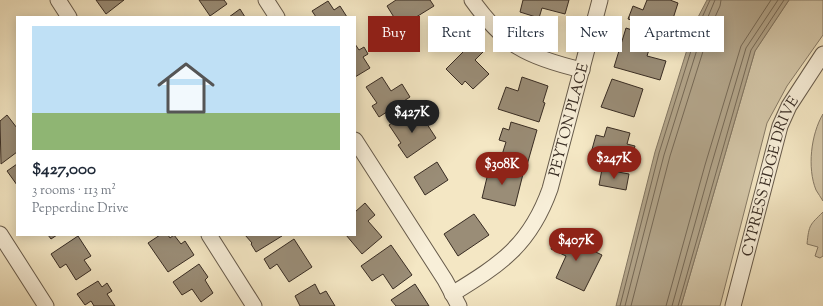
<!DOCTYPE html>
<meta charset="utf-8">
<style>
body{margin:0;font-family:"Sorts Mill Goudy",serif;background:#f6f6f7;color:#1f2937;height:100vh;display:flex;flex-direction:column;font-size:15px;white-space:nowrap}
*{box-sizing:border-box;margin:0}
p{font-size:13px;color:#747a83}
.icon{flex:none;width:22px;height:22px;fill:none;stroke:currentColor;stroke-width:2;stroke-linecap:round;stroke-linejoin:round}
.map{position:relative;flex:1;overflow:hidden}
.side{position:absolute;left:16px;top:16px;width:340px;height:220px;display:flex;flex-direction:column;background:#fff;border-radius:0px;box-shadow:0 2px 10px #0003}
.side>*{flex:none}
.guide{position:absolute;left:368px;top:16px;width:380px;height:36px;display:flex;gap:8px}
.price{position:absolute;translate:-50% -34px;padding:0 9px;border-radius:14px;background:#8f2418;color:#fff;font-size:13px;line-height:26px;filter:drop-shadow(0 1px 2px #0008)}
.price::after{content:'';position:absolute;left:50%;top:24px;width:12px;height:9px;margin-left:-6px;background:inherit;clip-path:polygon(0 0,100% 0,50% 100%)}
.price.current{background:#222;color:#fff}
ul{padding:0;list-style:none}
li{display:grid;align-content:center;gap:8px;height:212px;padding:0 16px}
li span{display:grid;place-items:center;height:124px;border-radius:0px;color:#555}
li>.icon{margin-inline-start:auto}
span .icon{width:72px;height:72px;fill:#fffc;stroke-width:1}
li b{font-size:17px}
.chip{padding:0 14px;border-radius:0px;background:#fff;box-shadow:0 2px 10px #0003;font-size:14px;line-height:36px}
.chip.current{background:#8f2418;color:#fff}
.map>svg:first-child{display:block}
</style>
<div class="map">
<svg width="823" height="306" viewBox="0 0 823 306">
<rect width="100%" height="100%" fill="#f4e7c4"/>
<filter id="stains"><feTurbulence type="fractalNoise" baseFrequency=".005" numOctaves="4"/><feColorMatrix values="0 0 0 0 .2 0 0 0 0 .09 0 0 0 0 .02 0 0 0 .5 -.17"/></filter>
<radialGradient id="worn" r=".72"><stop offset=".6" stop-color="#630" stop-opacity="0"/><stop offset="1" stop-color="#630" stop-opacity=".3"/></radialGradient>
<!-- green -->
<g fill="#d4c7a9" stroke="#867a66">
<path d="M789 0H823V35L787 86 767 123 720 306H681L755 51Z"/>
<path d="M823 114V201C821 197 818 194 816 190 807 168 811 134 823 114Z"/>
<path d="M823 212V256L820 258 815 256 818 247 807 244C809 224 810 225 823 212Z"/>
</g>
<!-- water -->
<path fill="#b4a78d" stroke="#827663" d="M707 0H789L755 51 681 306H616L655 152 696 21Z"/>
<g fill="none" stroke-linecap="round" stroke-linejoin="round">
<!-- shore -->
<g stroke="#766a58" stroke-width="1">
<path d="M620 306 659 153 700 22 710 0"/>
<path d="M625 306 664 155 705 24 715 0"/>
<path d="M631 306 670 156 711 26 720 6 721 0"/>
<path d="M666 306 705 165 741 46 771 0"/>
<path d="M672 306 711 166 746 48 778 0"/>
<path d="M678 306 751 50 784 0"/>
</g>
</g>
<!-- building -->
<g fill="#9a8d77" stroke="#382c23">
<path d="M96 0H124L106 14Z"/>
<path d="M199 0H224L227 4 210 16Z"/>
<path d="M396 0H430L434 6 400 27 387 6Z"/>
<path d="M523 0H569L565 14 542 8 539 18 520 12Z"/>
<path d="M647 0H670L678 3 671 25 666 24 664 31 628 19 633 6 643 10Z"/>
<path d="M328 1 334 10 340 6 347 17H316L312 11Z"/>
<path d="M240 9 245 17H229Z"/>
<path d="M626 28 653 37 647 56 666 61 660 80 614 67Z"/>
<path d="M474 41 484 51 475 60 489 74 473 89 465 81 462 85 446 69Z"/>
<path d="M355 44 359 50 364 47 368 54 363 57 370 68 355 77Z"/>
<path d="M382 77 391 91 402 84 410 97 379 117 372 106 377 103 366 87Z"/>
<path d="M522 77 548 86 543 102 545 103 539 122 498 109 506 87 518 91Z"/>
<path d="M612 79 643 89 634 117 601 107Z"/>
<path d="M409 112 416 122 423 118 436 138 407 158 398 145 401 143 389 125Z"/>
<path d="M7 115 17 128V152L1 164 0 121Z"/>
<path d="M511 122 537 130 527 165 501 158 506 142 499 140 503 128 509 130Z"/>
<path d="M607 127 630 133 627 144 635 146 630 164 591 153 596 135 604 137Z"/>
<path d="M437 162 448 180 425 195 414 177Z"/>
<path d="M17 164V185L7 171Z"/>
<path d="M490 165 523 174 515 206 482 198Z"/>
<path d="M602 169 629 174 626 190 599 185Z"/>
<path d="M365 203 375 215 368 221 382 237 362 254 346 235H355V212Z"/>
<path d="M474 214 489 235 458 256 444 234Z"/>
<path d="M558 234 602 255 584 291 556 278 566 256 551 249Z"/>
<path d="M48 235H57L51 239Z"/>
<path d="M160 235H168L170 238 174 235 181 244 185 241 194 255 168 272 148 243Z"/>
<path d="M245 235H281L282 236 256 252 251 244 252 243Z"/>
<path d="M78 236 91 256 84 260 91 270 76 280 66 264 60 268 51 254Z"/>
<path d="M294 239 312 267 289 282 277 264 270 269 264 259Z"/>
<path d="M391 245 412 275 393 289 383 274 372 281 361 266Z"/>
<path d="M199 264 208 277 205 280 213 293 201 302 192 289 182 295 173 282Z"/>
<path d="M98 281 102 287 107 283 112 291 107 294 115 306H94L91 301 85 305 77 294Z"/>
<path d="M315 284 320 294 326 291 335 306H300L295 296Z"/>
<path d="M415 284 429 306H396L391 300Z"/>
</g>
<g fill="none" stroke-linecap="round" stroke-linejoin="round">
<defs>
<g id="street">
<path d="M58 0 69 17"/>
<path d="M266 0 277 17"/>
<path d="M472 0C505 46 527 57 582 70"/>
<path d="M355 140 445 280 459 306"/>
<path d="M0 234 46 306"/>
<path d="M209 235 254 306"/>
<path id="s1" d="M452 294C501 264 530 245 550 189L600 0"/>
<path id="s2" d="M733 306 780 126 789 106 823 54"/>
</g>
</defs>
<!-- street casing -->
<use href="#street" stroke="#675b4b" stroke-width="17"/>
<!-- street -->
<use href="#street" stroke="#f8efd9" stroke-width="15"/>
</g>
<g text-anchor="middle" stroke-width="3" stroke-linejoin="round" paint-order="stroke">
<!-- street labels -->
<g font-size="15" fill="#382c23" stroke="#f8efd9">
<text dy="5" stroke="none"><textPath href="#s1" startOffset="219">PEYTON PLACE</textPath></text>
<text dy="5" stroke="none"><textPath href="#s2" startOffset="135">CYPRESS EDGE DRIVE</textPath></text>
</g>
</g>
<rect width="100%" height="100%" filter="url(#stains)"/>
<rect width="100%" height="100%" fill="url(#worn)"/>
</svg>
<b class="price current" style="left:412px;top:134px">$427K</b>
<b class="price" style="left:614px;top:180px">$247K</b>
<b class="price" style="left:502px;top:186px">$308K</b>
<b class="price" style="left:576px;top:262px">$407K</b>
<div class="guide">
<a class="chip current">Buy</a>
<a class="chip">Rent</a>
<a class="chip">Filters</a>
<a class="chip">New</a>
<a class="chip">Apartment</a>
</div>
<section class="side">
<ul>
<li><span style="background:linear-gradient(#bfe0f5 70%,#8fb573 0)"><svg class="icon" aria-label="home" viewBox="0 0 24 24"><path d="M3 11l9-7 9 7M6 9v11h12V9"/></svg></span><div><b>$427,000</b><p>3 rooms · 113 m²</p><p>Pepperdine Drive</p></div></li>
</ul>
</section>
</div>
